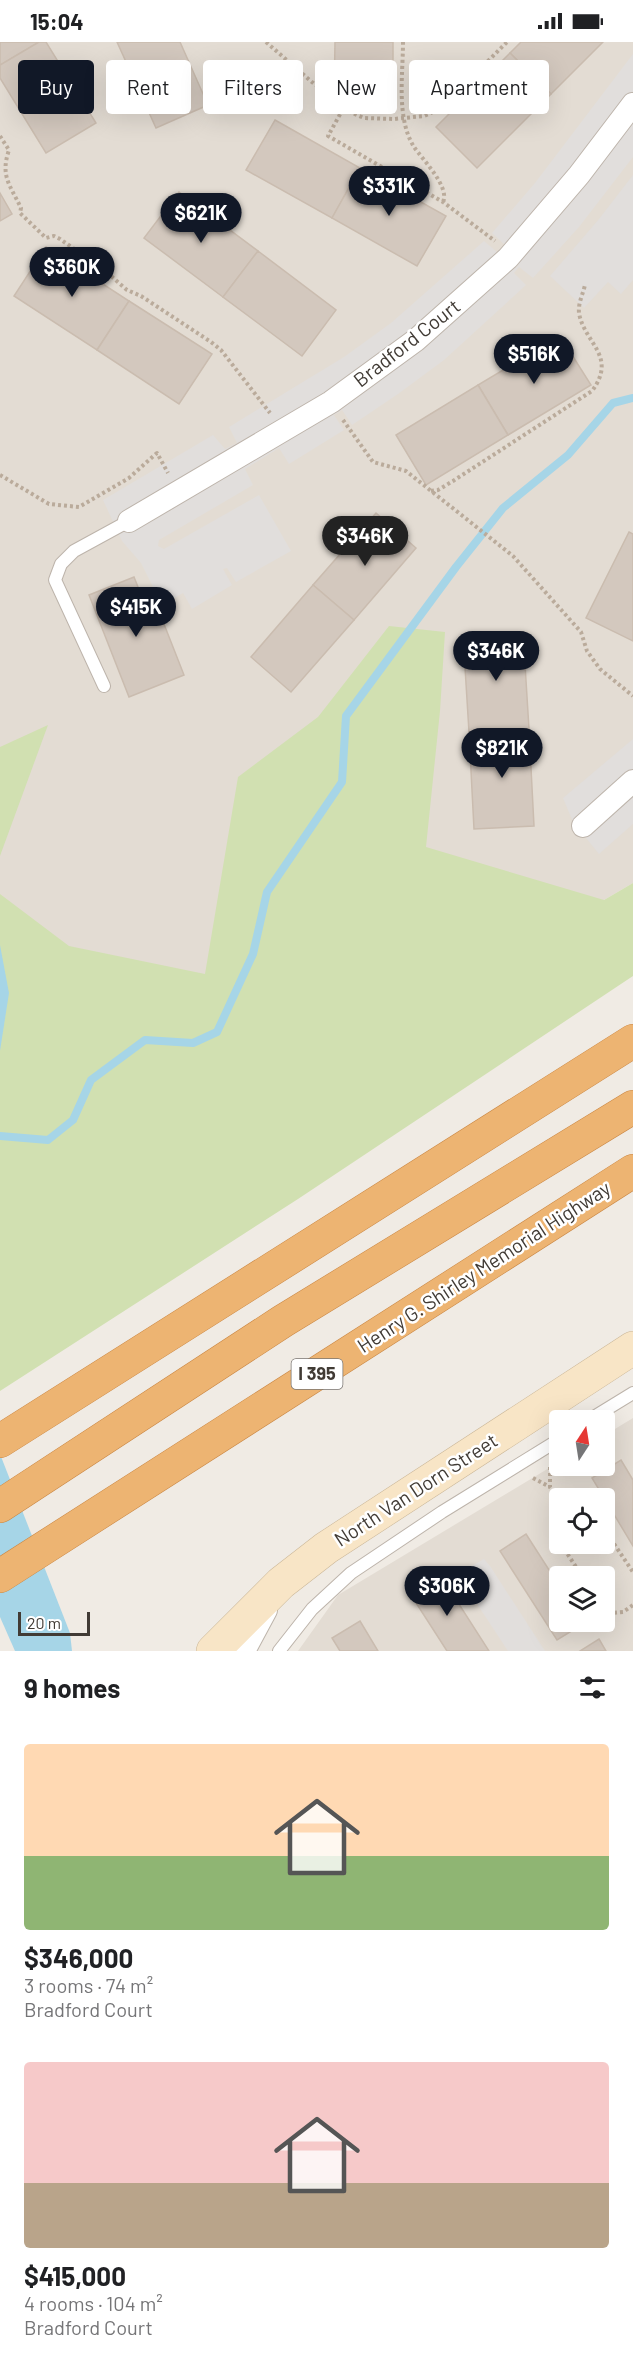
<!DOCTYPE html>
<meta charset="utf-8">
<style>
body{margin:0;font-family:Barlow,sans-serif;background:#f6f6f6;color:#202124;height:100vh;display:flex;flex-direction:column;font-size:22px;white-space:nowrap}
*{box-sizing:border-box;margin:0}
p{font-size:20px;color:#757577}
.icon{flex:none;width:33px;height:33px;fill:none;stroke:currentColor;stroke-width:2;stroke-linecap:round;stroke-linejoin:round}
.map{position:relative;height:1609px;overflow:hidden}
.panel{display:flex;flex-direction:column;background:#fff;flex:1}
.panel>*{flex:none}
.banner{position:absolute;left:18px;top:18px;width:597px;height:54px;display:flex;gap:12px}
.needle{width:39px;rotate:12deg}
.buttons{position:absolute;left:549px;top:1368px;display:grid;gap:12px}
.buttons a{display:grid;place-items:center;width:66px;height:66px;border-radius:6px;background:#fff;box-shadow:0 6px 24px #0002;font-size:30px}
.scale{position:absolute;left:18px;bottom:15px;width:72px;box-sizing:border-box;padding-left:6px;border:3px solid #413b35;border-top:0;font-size:16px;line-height:21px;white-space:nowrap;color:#413b35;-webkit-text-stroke:4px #fff;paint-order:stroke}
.price{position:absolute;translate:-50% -51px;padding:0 14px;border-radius:21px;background:#111827;color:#fff;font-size:20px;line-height:39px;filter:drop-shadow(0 2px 3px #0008)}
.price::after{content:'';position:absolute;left:50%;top:36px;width:18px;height:14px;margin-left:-9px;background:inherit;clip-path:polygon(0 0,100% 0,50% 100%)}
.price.current{background:#222;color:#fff}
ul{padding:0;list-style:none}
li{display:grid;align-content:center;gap:12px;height:318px;padding:0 24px}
li span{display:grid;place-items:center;height:186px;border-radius:6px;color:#555}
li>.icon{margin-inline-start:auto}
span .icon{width:108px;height:108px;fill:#fffc;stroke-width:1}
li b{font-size:26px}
h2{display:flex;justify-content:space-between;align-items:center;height:72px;padding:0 24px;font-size:26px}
.pill{padding:0 21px;border-radius:6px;background:#fff;box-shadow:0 6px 24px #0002;font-size:21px;line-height:54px}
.pill.current{background:#111827;color:#fff}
.status{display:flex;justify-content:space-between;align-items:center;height:42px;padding:0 30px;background:#fff;direction:ltr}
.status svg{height:16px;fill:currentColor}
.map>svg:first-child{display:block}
</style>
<div class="status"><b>15:04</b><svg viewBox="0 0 49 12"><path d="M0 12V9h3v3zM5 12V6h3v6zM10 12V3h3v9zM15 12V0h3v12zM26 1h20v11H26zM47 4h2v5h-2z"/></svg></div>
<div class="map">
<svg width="633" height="1609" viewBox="0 0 633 1609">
<rect width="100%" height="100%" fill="#f0ebe4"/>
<!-- residential -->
<g fill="#e3dcd3" fill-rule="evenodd">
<path d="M0 0H633V841L604 858 0 1009Z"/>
<path d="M633 1376V1609H298L338 1553 559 1420 560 1424H604L605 1393ZM560 1456H604V1502H560ZM560 1534H604V1580H560Z"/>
</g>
<!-- green -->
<g fill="#d1e0b1">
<path d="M389 584 445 590 440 669 426 805 604 858 633 841V934L298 1157 0 1349V852L69 904 205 932 238 735 318 675Z"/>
<path d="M48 683 0 814V705Z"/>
</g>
<!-- parking -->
<g fill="#e1dedc">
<path d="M633 12V115L579 185 533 236 519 225 514 231 526 243 444 318 398 352 352 383 342 368 334 373 344 388 289 422 279 406 245 427 253 443 159 498 158 504 164 507 259 453 291 509 236 540 227 526 223 527 232 543 192 567 183 551 162 563 141 521 122 499 103 458 213 393 225 407 237 401 229 385 344 315 391 281 484 199 497 210 505 203 492 191 535 141Z"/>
<path d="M633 133V238L621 252 608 240 584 266 550 234 599 177Z"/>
<path d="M633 697V782L599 812 573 780 563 756Z"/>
<path d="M484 1517 490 1524 545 1609H508L462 1539 461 1530Z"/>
</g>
<!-- water -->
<g fill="#a6d5e7">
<path d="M0 903 9 951 0 1009Z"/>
<path d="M0 1412 70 1591 72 1609H15L0 1575Z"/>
</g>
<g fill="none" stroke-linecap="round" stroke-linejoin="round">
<!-- stream -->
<path stroke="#a6d5e7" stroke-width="8" d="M0 1094 48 1098 73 1078 91 1038 145 998 193 1001 217 990 253 912 267 850 342 740 346 674 456 525 503 466 568 413 613 361 633 356"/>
</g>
<!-- building -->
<g fill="#d3c8be" stroke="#cabcaf" stroke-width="1.5">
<path d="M0 0H39L0 23Z"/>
<path d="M39 0H46L96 81 46 111 0 36V23Z"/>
<path d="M117 0H180L208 63 156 86Z"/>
<path d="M335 0H393V58L334 57Z"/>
<path d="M521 0H603L551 52 510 11Z"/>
<path d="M510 11 551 52 477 126 436 85Z"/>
<path d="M275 78 360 126 332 176 246 128Z"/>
<path d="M360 126 446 174 417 224 332 176Z"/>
<path d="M179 150 258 209 223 255 144 196Z"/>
<path d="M0 151 12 172 0 179Z"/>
<path d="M46 205 129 259 97 308 14 254Z"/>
<path d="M258 209 336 268 302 314 223 255Z"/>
<path d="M129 259 212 312 179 362 97 308Z"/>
<path d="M560 294 591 343 508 393 478 343Z"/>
<path d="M478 343 508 393 426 443 396 393Z"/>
<path d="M376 471 416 506 354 578 313 543Z"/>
<path d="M629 490 633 492V599L586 576Z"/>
<path d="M134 535 150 575 160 572 184 633 129 655 89 553Z"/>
<path d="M313 543 354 578 291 650 251 615Z"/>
<path d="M523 590 529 687 469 690 463 593Z"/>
<path d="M529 687 534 784 474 787 469 690Z"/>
<path d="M621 1418 633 1438V1504L592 1436Z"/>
<path d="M526 1492 560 1545V1580H582L583 1582 557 1598 500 1509Z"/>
<path d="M439 1531 489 1609H447L409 1550Z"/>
<path d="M360 1579 378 1609H340L332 1596Z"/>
<path d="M599 1597 606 1609H580Z"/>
</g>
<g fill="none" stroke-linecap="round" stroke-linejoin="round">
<defs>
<g id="service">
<path d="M104 644 55 538 61 522 74 509 129 479"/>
<path d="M589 1378 633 1351"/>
<path d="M279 1609 312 1567 351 1531 442 1470 560 1397"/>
</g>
<g id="minor">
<path d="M129 479 331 360 416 298 508 216 579 133 633 62"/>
<path d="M583 784 633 739"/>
<path d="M244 1609 266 1568"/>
</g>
<path id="secondary" d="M213 1609 281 1541 326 1506 633 1306"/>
<g id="motorway">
<path d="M0 1399 633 999"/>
<path d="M0 1464 283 1279 633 1065"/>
<path d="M0 1534 633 1129"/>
</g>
</defs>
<!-- service casing -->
<use href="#service" stroke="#bdb4ab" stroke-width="14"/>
<!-- minor casing -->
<use href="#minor" stroke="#bdb4ab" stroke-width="24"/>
<!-- secondary casing -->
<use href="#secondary" stroke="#cbb798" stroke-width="34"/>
<!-- motorway casing -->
<use href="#motorway" stroke="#ca8744" stroke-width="34"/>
<!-- path -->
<g stroke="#baab9b" stroke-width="4" stroke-dasharray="3 3" stroke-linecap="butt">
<path d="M266 0 343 67 364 76 394 77 424 74 440 67 507 0"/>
<path d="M403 0C403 33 396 76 414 105 423 118 450 145 443 160"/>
<path d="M343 67 328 94 443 160 495 199"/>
<path d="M0 94 9 108C0 134 10 143 21 166L20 171 46 196 54 194 60 197 104 228 127 248 141 254 211 300 221 308 270 371"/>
<path d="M343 378 373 420 406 429 513 514 581 590 587 609 600 627 633 654"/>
<path d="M0 433 49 462 79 465 129 436 157 411 168 431"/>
<path d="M431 449 438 448 453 439 592 349C618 314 584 301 579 271 578 261 583 252 585 243"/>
<path d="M550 1425V1445L560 1456"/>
<path d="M533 1436 550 1445"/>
<path d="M560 1460C550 1474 550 1484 560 1499"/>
<path d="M604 1487 633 1530"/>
<path d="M561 1502 582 1534"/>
<path d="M604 1565 612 1571 623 1570 633 1563"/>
</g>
<!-- service -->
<use href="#service" stroke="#fff" stroke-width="12"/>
<!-- minor -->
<use href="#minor" stroke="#fff" stroke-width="22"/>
<!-- secondary -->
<use href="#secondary" stroke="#f8e5c6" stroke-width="33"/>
<!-- motorway -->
<use href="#motorway" stroke="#edb472" stroke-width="33"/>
</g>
<g text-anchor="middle" stroke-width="5" stroke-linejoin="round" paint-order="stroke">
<!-- shield labels -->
<rect fill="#fff" stroke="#7a7672" stroke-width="1.5" x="291.5" y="1317" width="51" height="30" rx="4.5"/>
<g font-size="18" font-weight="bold" fill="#413b35">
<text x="317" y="1338">I 395</text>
</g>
<!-- street labels -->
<g font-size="20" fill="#413b35" stroke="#fff">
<text transform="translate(407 301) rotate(-38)" y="7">Bradford Court</text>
<text transform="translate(484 1225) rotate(-33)" y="7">Henry G. Shirley Memorial Highway</text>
<text transform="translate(416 1448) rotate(-33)" y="7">North Van Dorn Street</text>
</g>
</g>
</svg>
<div class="buttons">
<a><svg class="needle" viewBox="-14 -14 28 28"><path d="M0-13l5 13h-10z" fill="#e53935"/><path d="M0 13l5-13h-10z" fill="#757577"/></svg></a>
<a><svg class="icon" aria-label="locate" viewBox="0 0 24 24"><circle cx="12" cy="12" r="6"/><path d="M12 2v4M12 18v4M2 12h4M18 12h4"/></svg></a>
<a><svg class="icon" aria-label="layers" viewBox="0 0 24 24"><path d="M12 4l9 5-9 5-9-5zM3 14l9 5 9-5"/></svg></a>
</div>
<div class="scale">20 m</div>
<b class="price" style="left:389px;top:175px">$331K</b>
<b class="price" style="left:201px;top:202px">$621K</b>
<b class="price" style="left:72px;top:256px">$360K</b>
<b class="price" style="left:534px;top:343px">$516K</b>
<b class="price current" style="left:365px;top:525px">$346K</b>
<b class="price" style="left:136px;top:596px">$415K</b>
<b class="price" style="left:496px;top:640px">$346K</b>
<b class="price" style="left:502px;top:737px">$821K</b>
<b class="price" style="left:447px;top:1575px">$306K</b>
<div class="banner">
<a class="pill current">Buy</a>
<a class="pill">Rent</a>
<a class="pill">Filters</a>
<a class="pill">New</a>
<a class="pill">Apartment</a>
</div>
</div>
<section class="panel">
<h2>9 homes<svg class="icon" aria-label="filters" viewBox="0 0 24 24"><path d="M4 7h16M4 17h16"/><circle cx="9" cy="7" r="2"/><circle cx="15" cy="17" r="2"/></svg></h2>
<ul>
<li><span style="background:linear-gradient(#ffd9b3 60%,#8fb573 0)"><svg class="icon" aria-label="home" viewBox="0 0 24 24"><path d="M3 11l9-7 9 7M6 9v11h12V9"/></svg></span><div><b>$346,000</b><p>3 rooms · 74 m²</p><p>Bradford Court</p></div></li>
<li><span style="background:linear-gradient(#f6c9c9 65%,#b9a48a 0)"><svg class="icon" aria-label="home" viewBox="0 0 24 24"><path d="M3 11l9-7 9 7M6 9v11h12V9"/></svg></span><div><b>$415,000</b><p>4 rooms · 104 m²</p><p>Bradford Court</p></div></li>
</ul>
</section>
